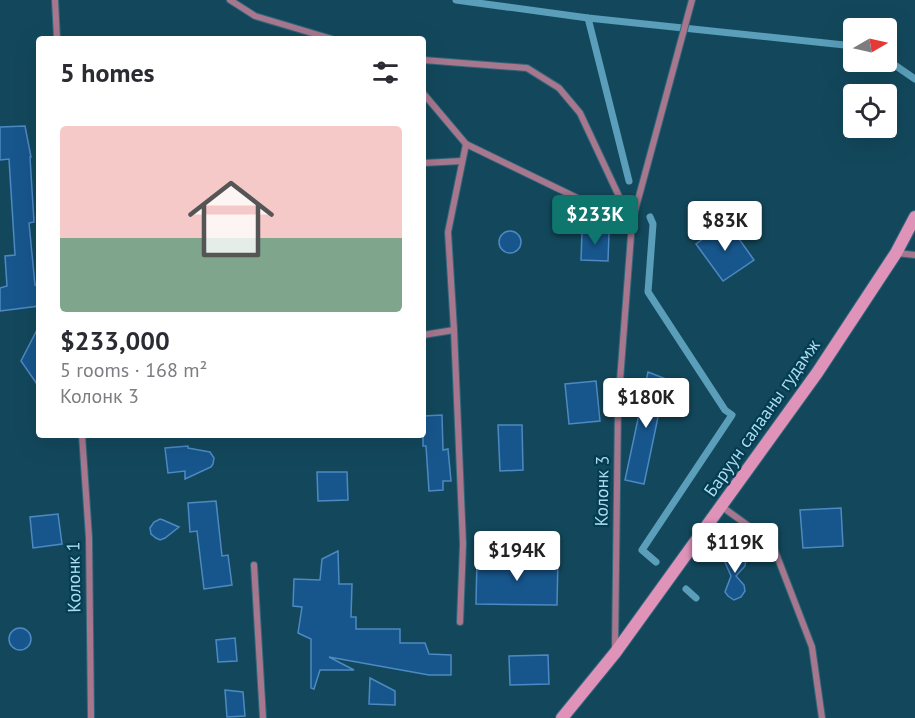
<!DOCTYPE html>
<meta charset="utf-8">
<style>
body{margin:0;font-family:"PT Sans",sans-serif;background:#f2f2f3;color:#2b2b33;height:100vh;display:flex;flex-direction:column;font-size:22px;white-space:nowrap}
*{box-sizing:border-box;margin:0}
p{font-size:20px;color:#7c7c81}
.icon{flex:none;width:33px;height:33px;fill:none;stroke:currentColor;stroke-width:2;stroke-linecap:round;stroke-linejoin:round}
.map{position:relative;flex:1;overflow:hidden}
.panel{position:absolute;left:36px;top:36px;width:390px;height:402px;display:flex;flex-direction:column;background:#fff;border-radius:6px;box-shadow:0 6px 24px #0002}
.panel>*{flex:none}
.needle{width:39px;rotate:81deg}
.buttons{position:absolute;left:843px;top:18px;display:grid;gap:12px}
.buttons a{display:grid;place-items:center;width:54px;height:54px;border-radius:6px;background:#fff;box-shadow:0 6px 24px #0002;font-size:30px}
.price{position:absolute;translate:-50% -51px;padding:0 14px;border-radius:6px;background:#fff;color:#222;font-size:20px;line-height:39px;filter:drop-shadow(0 2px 3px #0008)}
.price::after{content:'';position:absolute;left:50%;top:36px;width:18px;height:14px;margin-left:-9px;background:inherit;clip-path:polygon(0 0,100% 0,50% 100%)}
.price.current{background:#0f766e;color:#fff}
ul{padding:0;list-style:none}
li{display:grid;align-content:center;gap:12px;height:318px;padding:0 24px}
li span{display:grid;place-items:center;height:186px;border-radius:6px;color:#555}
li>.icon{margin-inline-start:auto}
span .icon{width:108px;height:108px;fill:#fffc;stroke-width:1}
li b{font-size:26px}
h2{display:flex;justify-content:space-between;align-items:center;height:72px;padding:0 24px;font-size:26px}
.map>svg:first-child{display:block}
</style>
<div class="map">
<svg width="915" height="718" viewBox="0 0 915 718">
<rect width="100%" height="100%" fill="#13485c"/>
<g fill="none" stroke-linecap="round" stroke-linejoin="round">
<!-- stream -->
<g stroke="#5a9eba" stroke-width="7">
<path d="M456 0 588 18 854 46"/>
<path d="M588 18 629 181"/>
<path d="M886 59 915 79"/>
<path d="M650 217 653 224 648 292 725 410 732 415 642 550 656 562"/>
<path d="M686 589 696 598"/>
</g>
</g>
<!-- building -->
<g fill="#17568c" stroke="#4d89c2" stroke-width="1.5">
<path d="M25 126 31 157H30L34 222 29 223 35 285 39 284V306L0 311V288L7 286 5 256 15 255 9 159 0 160V127Z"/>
<path d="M727 222 754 260 723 281 696 244Z"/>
<circle cx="510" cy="242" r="11"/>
<path d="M582 232 609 233 608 261 581 260Z"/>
<path d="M39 326V387L21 361Z"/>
<path d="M648 372 666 379 644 484 625 480Z"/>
<path d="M596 381 600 421 569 424 565 384Z"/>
<path d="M442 415 443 450 448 449 451 481H443V490L429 491 426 446H423V416Z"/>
<path d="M498 425H522L523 470 500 471Z"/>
<path d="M188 446V448L210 452 214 458 213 464 211 467 185 479V471L168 473 165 448Z"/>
<path d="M317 472H347L348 500 318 501Z"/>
<path d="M216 501 222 556 228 555 232 585 204 589 197 531 190 532 188 503Z"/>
<path d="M841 508 843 546 803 548 800 510Z"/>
<path d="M58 514 62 544 33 548 30 517Z"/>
<path d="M160 519 163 520 179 527 165 538 160 540 156 538 151 534 150 528 154 522Z"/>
<path d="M732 550H736L743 553 746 559 745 566 736 576 744 585 745 591 741 597 734 600 728 596 725 592 731 576 724 560 726 554Z"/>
<path d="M338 551 339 584H352L351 617H356V629H400V643H425L429 654 451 655V675H429L329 657 354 670H320L314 689 311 688V639L298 633 302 607 293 606 294 579 320 580 322 559Z"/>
<path d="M477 558 558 559 557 605 476 604Z"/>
<circle cx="20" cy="639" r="11"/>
<path d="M235 638 237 661 218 662 216 640Z"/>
<path d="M548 655 549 684 510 685 509 656Z"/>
<path d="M370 678 395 691V705L369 704Z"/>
<path d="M225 690 243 692 245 716 227 717Z"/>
</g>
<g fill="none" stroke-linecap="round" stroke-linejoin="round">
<defs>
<g id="street">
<path d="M55 0 57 39"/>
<path d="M230 0 255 16 332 39"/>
<path d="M423 60 527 68 559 88 580 113 631 222"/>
<path d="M423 93 466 144 598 208 631 222"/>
<path d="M423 163 462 161"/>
<path d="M897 253 915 255"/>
<path d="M423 335 454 330"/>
<path d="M82 435 89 538 91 718"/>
<path d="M721 506 772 543 812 647 822 718"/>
<path d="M254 565 263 718"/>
<path d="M460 622 463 544 454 330 448 232 466 144"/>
<path d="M615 649 618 407 632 222 692 0"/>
</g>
<path id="secondary" d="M562 718 615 653 817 373 896 253 915 217"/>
</defs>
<!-- street casing -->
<use href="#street" stroke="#326579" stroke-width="8"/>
<!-- secondary casing -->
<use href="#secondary" stroke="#326579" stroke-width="14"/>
<!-- street -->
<use href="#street" stroke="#a7778e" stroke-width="6"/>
<!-- secondary -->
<use href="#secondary" stroke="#df93b9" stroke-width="12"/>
</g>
<g text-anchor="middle" stroke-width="4.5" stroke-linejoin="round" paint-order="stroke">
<!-- street labels -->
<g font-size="18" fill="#afdaef" stroke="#033d51">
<text transform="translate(762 418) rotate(-55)" y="6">Баруун салааны гудамж</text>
<text transform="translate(602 491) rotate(-89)" y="6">Колонк 3</text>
<text transform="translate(74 577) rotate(-91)" y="6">Колонк 1</text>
</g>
</g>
</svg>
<div class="buttons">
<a><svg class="needle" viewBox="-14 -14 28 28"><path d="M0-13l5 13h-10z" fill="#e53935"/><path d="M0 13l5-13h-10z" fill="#7c7c81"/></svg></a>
<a><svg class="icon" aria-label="locate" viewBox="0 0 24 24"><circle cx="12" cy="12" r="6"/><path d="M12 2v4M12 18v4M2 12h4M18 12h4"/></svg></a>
</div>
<b class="price current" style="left:595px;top:246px">$233K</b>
<b class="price" style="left:725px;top:252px">$83K</b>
<b class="price" style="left:646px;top:429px">$180K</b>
<b class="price" style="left:735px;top:574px">$119K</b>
<b class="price" style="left:517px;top:582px">$194K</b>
<section class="panel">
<h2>5 homes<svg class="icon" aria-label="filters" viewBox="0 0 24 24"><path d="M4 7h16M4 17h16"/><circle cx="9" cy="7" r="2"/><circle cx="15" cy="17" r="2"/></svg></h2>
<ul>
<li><span style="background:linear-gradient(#f6c9c9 60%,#7fa58c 0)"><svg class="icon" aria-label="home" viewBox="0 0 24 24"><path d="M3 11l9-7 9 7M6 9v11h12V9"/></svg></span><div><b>$233,000</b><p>5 rooms · 168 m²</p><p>Колонк 3</p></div></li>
</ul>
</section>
</div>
